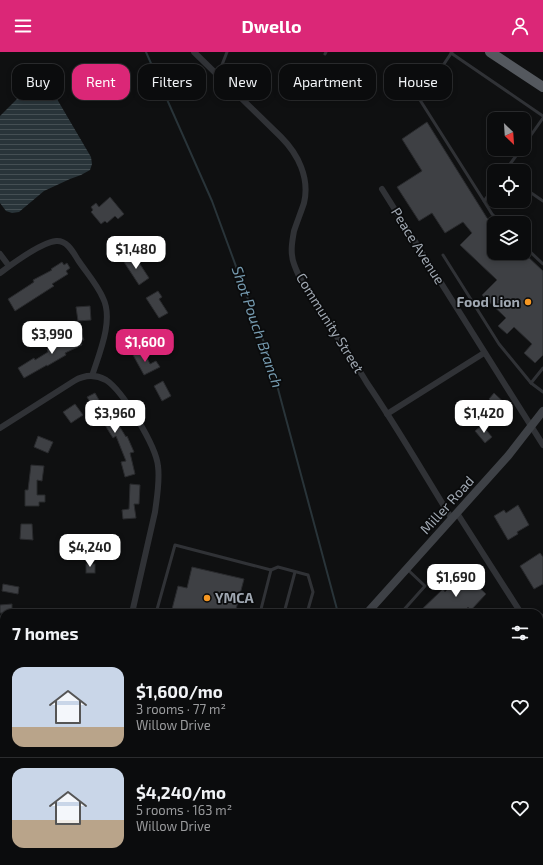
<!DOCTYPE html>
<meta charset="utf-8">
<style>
body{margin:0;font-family:"Exo 2",sans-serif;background:#141516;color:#f1f3f6;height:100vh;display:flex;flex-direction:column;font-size:15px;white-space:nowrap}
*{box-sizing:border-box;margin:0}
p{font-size:13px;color:#9a9b9d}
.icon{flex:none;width:22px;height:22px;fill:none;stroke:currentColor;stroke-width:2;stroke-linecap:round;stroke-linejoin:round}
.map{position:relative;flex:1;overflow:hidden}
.details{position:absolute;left:0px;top:557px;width:543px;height:256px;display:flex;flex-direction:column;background:#0b0c0d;border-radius:12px 12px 0 0;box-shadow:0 2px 6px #0003,0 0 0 1px #2b2c2e}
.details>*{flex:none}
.hud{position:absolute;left:12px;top:12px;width:519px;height:36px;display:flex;gap:8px}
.needle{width:26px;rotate:155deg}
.fabs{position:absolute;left:487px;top:60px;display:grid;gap:8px}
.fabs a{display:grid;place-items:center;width:44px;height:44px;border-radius:8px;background:#0b0c0d;box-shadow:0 2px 6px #0003,0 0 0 1px #2b2c2e;font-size:20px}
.price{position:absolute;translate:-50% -34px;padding:0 9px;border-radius:8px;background:#fff;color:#222;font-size:13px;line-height:26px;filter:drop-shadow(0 1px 2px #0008)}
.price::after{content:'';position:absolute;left:50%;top:24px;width:12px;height:9px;margin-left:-6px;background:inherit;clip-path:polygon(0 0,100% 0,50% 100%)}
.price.active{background:#db2777;color:#fff}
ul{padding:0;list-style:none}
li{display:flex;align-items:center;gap:12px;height:100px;padding:0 12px}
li+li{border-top:1px solid #2b2c2e}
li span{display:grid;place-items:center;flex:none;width:112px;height:80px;border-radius:12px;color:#555}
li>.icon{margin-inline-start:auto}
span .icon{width:48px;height:48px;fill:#fffc;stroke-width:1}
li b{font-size:17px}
h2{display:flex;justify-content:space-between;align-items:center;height:48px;padding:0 12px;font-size:17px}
.pill{padding:0 14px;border-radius:12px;background:#0b0c0d;box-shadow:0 2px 6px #0003,0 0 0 1px #2b2c2e;font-size:14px;line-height:36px}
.pill.active{background:#db2777;color:#fff}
header{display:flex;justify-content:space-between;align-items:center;height:52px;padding:0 12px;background:#db2777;color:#fff;font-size:18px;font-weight:700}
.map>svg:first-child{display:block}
</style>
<header><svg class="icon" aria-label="menu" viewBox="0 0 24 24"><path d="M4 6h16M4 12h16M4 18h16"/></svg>Dwello<svg class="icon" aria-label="person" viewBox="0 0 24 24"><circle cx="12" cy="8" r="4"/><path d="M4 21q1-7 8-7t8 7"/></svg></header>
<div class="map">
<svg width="543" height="813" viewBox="0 0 543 813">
<defs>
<pattern id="water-rules" width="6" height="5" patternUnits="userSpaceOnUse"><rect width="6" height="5" fill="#293439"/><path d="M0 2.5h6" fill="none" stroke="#454f53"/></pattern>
</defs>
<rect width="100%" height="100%" fill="#0f1011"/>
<!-- water -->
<path fill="url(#water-rules)" d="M36 21 41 22 47 30 91 105 92 112 90 118 81 123 70 127 44 139 19 160 12 161 6 159 0 151V64L22 42 28 39V35L25 31 31 24Z"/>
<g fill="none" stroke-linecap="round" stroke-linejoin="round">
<!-- stream -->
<g stroke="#293439" stroke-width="2">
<path d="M146 0 212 149 270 307 338 561"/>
<path d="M425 809 426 813"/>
</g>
</g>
<!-- building -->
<g fill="#3e4044" stroke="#292a2d">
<path d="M427 70 487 166 494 172V201H524L543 219V303L535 311 524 301 532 292 514 275 507 282 498 274 506 266 482 243 497 228 460 193 472 181 463 170 445 181 432 161 419 169 397 135 422 119 402 87Z"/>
<path d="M110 145 124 162 118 167 115 164 107 171 105 169 101 172 91 160 93 158 91 155 96 151 99 155Z"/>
<path d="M134 203 149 226 139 233 124 210Z"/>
<path d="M62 210 64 213 67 211 70 216 66 219 68 222 52 232 54 234 15 259 8 247 28 234 34 230 33 228 52 218 51 217Z"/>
<path d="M158 239 162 245 159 247 168 261 159 266 146 246Z"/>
<path d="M90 254 91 268 78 269 76 255Z"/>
<path d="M80 278 84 288 81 289 82 293 65 301 66 303 47 314V313L24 326 18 316 34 306 35 308 48 300 47 297 52 294 53 297 68 288 66 284Z"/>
<path d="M143 298 150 312 156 309 160 315 144 323 133 303Z"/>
<path d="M163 329 171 344 162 349 154 334Z"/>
<path d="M95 341 111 369 115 367 126 385 127 384 134 400 130 401 135 422 125 425 121 410 126 409 116 384 113 386 100 365 95 368 92 362 96 360 87 345Z"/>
<path d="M494 341 512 358 502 367 492 357 495 353 489 347Z"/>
<path d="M75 352 83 363 71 371 63 360Z"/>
<path d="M482 373 492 385 485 391 475 379Z"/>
<path d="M38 384 53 390 48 401 34 395Z"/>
<path d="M31 413 44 414 42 429 37 428V443H45V450H39V454H25V438H28Z"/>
<path d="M130 432 140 433 139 452H134L136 466 123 467 122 458 129 457Z"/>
<path d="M518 453 529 473 517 480 518 482 508 488 494 464 504 458 506 461Z"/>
<path d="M21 472H32L33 488 20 487Z"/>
<path d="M540 501 543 505V532L534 537 520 514Z"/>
<rect x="86" y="512" width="9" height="9"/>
<path d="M192 515 244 527 235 561H171L178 534 187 536Z"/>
<path d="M464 521 486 542 471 558 468 555 462 561H418L443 537 445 540Z"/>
<path d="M3 532 19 535 18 542 2 539Z"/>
<path d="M12 552V561H0V553Z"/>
</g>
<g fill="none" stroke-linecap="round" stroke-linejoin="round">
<!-- service -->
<g stroke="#303236" stroke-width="3">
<path d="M452 0 420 48 484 149"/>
<path d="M451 1 543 64"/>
<path d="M325 2 326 0"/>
<path d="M218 23 227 0"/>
<path d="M524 93 543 66"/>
<path d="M505 119 521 97"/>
<path d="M494 135 484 149 492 162 501 171"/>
<path d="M524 136 543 149"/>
<path d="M524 194 543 212"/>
<path d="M443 203 499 292 531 331"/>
<path d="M543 316 531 331 543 340"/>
<path d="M156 561 175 493 271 518 278 515 308 523 313 540 307 561"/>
<path d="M260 561 271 518"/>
<path d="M284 561 295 520"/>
<path d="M401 561 425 534 407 517"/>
<path d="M0 637 4 638"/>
<path d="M293 813 294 809"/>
<path d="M313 813 314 809"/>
<path d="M367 813 368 809"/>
</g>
<!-- minor -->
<g stroke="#303236" stroke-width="6">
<path d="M194 0 281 85C298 102 310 126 304 151 301 160 297 170 294 179 292 190 290 201 294 212 301 232 314 250 325 267 339 288 354 309 367 331 397 375 424 422 452 467"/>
<path d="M382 137 543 393"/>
<path d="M0 202 9 214"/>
<path d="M0 221C12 212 42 190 56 189 67 188 73 200 78 208 86 220 97 232 103 246 114 268 99 302 92 324"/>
<path d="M387 362 484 301"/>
<path d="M0 376 74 329C84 323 95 322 106 328 123 339 156 394 158 414 160 429 157 445 155 460L132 561"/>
<path d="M457 461 521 561"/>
<path d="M539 564 543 565"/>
<path d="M539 590 543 597"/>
<path d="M71 813 72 809"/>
</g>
<!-- secondary -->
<g stroke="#3e4146" stroke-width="8">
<path d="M367 561 508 404 543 359"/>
<path d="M219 813 220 809"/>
</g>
<!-- trunk -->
<path stroke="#54585e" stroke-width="10" d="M490 0 543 35"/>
</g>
<!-- markers -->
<g fill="#f69722" stroke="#0a0b0c" stroke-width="1.5">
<circle cx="528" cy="250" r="4"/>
<circle cx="207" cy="546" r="4"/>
</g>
<g text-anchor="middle" stroke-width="3.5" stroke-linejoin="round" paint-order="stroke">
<!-- street labels -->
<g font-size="14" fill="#a0a8b2" stroke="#0a0b0c">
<text transform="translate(418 194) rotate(58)" y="5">Peace Avenue</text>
<text transform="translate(330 271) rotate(58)" y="5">Community Street</text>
<text transform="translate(447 453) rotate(-48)" y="5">Miller Road</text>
</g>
<!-- poi labels -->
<g font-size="14" font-weight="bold" fill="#a0a8b2" stroke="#0a0b0c" text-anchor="end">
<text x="520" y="255">Food Lion</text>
<text x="215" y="551" text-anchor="start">YMCA</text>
</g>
<!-- water labels -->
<g font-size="15" font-style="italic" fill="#759aaf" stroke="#0a0b0c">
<text transform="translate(257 275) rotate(71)" y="5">Shot Pouch Branch</text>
</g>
</g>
</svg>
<div class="fabs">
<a><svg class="needle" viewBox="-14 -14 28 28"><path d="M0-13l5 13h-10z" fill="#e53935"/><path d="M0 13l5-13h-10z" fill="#9a9b9d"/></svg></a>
<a><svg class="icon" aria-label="locate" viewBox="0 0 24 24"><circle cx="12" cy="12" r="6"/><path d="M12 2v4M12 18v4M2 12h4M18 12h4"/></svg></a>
<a><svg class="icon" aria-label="layers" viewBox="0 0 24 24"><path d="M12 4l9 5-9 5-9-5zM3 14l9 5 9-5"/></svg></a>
</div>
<b class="price" style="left:136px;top:218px">$1,480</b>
<b class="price" style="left:52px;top:303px">$3,990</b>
<b class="price active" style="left:145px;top:311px">$1,600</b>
<b class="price" style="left:115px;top:382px">$3,960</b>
<b class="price" style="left:484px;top:382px">$1,420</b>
<b class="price" style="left:90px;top:516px">$4,240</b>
<b class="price" style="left:456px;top:546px">$1,690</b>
<div class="hud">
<a class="pill">Buy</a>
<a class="pill active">Rent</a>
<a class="pill">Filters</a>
<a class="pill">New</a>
<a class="pill">Apartment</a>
<a class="pill">House</a>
</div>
<section class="details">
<h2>7 homes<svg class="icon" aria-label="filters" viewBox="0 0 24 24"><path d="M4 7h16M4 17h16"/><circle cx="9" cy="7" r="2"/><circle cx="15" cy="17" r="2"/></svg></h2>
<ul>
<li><span style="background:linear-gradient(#c9d6e8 75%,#b9a48a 0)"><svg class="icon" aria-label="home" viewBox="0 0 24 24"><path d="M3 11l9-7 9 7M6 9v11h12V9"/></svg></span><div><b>$1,600/mo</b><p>3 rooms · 77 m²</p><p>Willow Drive</p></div><svg class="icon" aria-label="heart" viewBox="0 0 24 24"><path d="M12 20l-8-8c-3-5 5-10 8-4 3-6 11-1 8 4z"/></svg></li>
<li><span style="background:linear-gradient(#c9d6e8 65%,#b9a48a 0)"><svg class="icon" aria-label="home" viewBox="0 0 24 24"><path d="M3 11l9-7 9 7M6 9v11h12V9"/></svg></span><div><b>$4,240/mo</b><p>5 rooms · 163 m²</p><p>Willow Drive</p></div><svg class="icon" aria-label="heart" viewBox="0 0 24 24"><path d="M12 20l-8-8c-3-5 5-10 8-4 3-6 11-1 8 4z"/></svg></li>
</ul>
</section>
</div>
